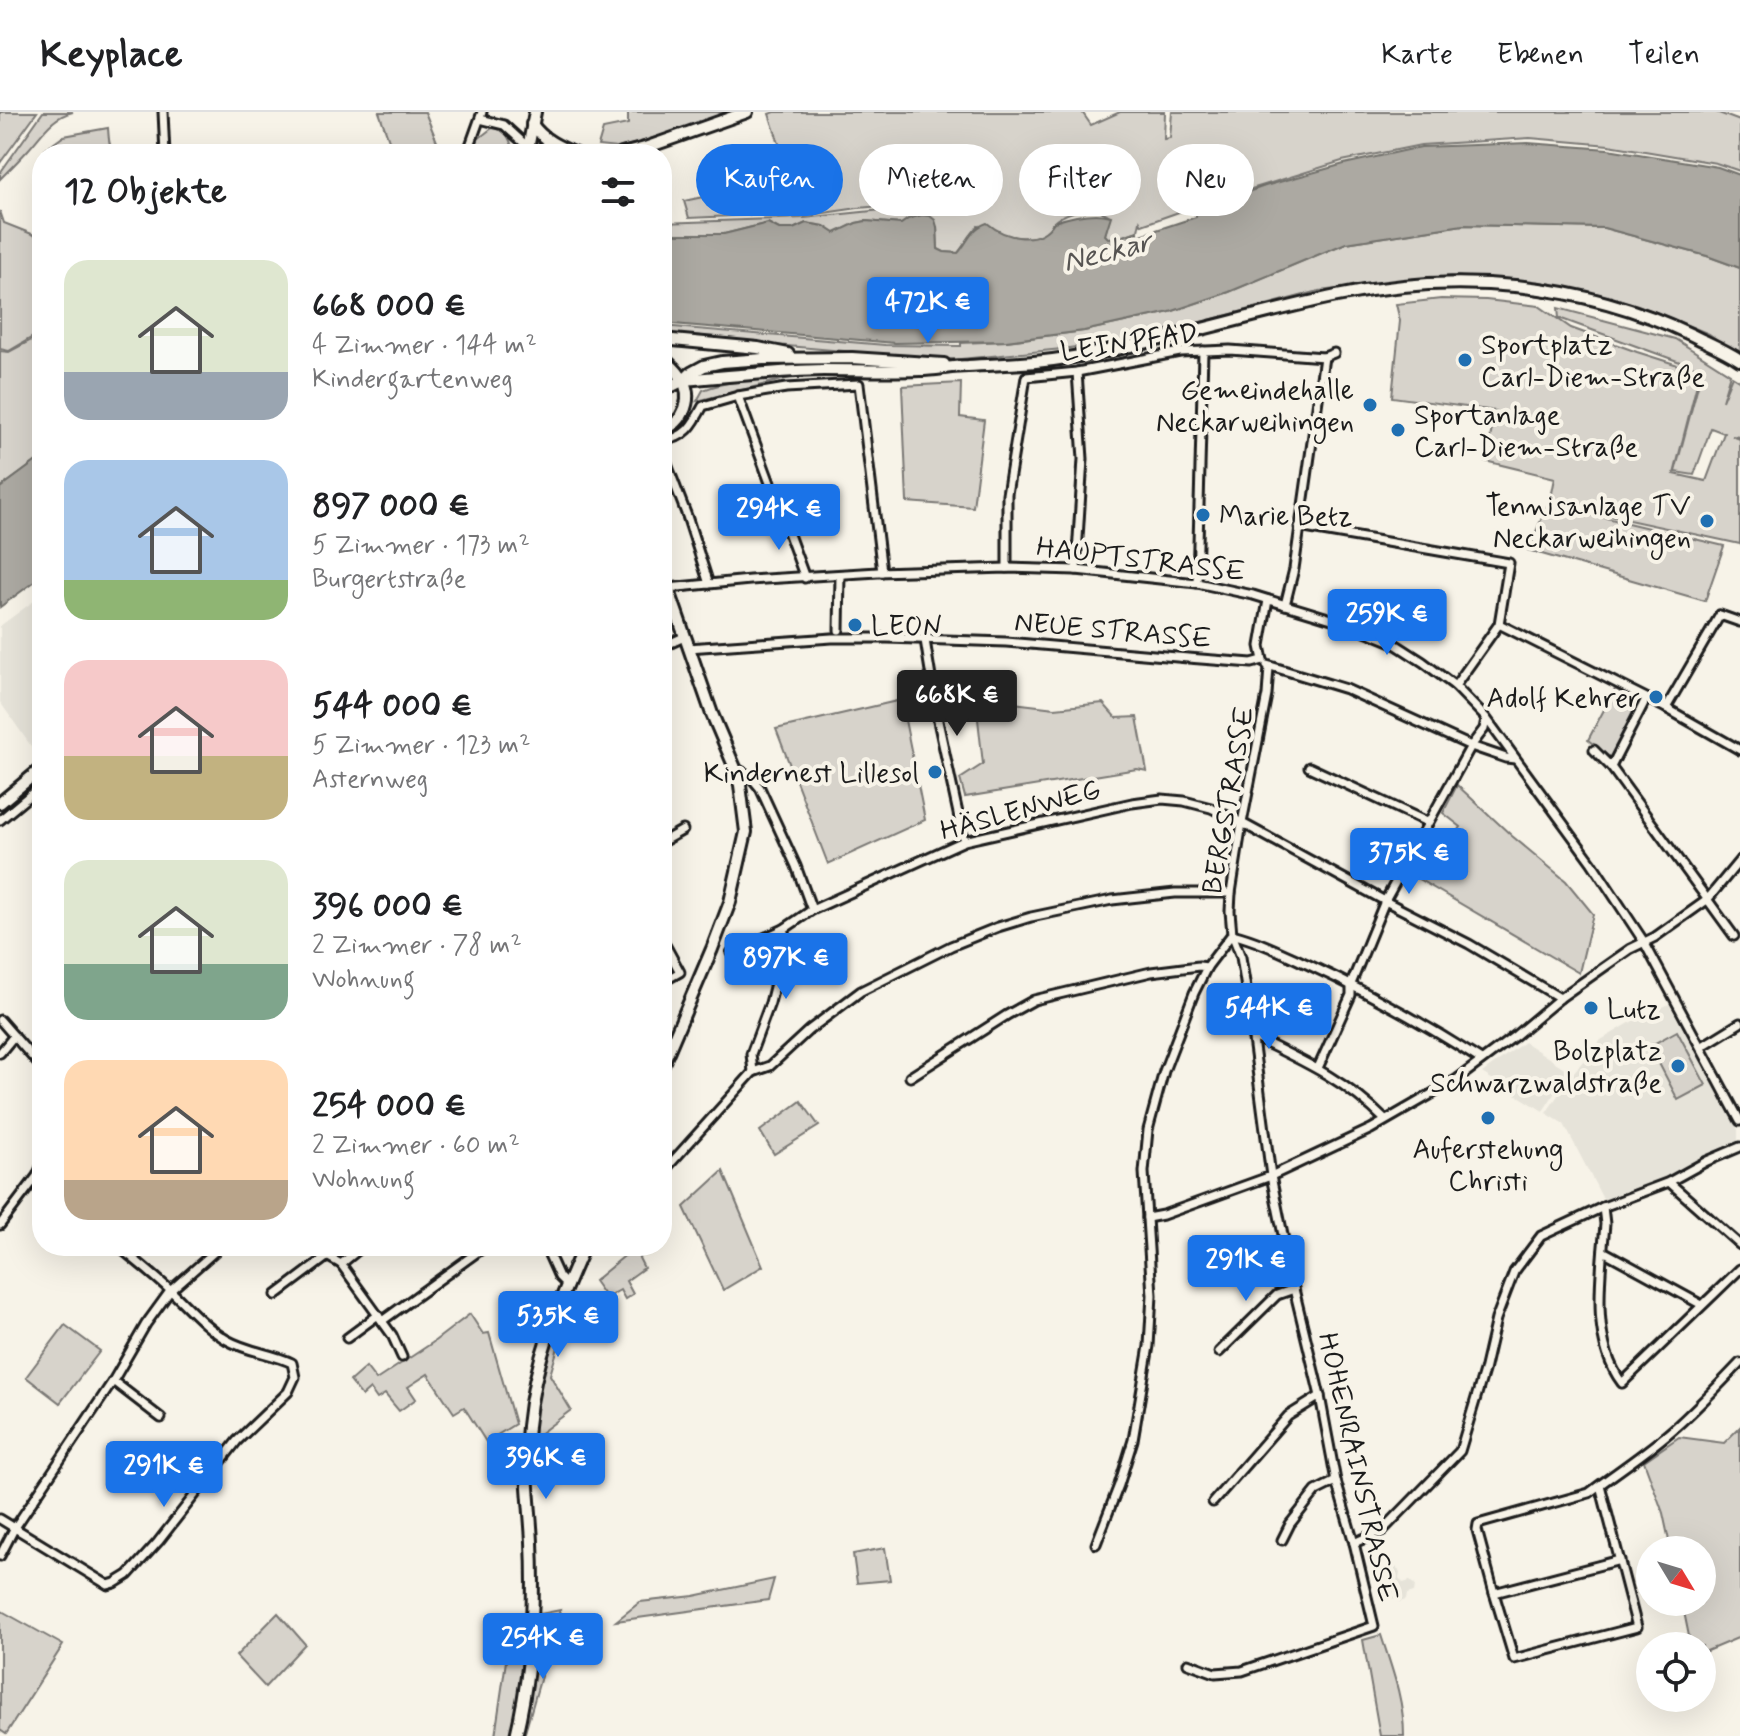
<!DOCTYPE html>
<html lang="de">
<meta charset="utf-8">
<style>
body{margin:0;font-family:Mynerve,sans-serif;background:#f6f6f6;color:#202124;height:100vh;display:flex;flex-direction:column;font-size:30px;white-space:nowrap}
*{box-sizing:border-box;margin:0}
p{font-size:26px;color:#757577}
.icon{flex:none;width:44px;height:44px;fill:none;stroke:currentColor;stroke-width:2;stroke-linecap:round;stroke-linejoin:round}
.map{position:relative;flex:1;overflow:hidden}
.side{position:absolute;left:32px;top:32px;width:640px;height:1112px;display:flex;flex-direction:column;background:#fff;border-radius:32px;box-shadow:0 8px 32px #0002}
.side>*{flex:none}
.top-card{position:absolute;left:696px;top:32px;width:760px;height:72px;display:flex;gap:16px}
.needle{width:52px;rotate:128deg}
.fabs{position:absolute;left:1636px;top:1424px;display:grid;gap:16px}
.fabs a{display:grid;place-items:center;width:80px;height:80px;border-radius:50%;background:#fff;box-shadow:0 8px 32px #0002;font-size:40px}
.price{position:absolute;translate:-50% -68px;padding:0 18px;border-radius:8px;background:#1a73e8;color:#fff;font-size:26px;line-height:52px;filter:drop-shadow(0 2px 4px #0008)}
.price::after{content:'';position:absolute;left:50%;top:48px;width:24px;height:18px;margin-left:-12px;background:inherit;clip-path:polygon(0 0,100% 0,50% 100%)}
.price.on{background:#222;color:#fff}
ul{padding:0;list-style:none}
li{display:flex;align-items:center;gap:24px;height:200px;padding:0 32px}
li span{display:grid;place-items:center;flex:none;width:224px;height:160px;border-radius:24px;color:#555}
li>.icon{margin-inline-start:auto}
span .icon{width:96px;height:96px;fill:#fffc;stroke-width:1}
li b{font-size:34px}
h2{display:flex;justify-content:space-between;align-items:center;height:96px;padding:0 32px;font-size:34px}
.pill{padding:0 28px;border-radius:36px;background:#fff;box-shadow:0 8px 32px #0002;font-size:28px;line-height:72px}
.pill.on{background:#1a73e8;color:#fff}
header{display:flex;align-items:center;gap:48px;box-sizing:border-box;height:112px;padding:0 40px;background:#fff;border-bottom:2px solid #e0e0e0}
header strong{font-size:38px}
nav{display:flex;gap:44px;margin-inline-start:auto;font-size:28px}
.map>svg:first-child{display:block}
</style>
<header>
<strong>Keyplace</strong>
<nav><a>Karte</a><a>Ebenen</a><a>Teilen</a></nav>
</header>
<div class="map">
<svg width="1740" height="1624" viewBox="0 0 1740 1624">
<rect width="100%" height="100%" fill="#f7f3e8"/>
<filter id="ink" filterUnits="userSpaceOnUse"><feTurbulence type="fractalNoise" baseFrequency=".0125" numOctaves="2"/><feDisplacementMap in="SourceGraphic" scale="16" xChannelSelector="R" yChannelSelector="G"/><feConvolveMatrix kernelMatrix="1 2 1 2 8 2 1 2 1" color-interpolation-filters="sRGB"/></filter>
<g filter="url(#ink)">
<!-- built -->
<g fill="#e6e3d9">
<path d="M42 483V640L38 644 0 590V514Z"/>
<path d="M1669 892 1738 1018V1030L1677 1061 1605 1091 1564 1012 1546 1001 1573 961 1601 928 1633 909Z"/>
<path d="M1524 930 1569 959 1543 999 1482 961Z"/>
<path d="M1396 1455 1400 1460 1399 1466 1403 1471 1410 1469 1415 1473 1414 1480 1407 1482 1406 1488 1399 1490 1394 1486 1388 1488 1383 1483 1384 1477 1380 1472 1381 1465 1388 1463 1389 1457Z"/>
</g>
<!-- green -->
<g fill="#d7d3cb" stroke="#7a7874" stroke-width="2">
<path d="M0 0H37L0 51Z"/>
<path d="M43 0H73C51 5 42 23 28 38 19 48 9 58 0 67V61Z"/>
<path d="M379 0H425L442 42H394Z"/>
<path d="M628 0H730L695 13 634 32 617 36 598 34 603 17 628 12Z"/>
<path d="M775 0H1082L1091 13 1120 0H1165L1164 27 1170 26 1172 0H1716L1740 9V59L1716 51 1609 33 1530 26 1421 33 1342 49 1193 95 1142 113 1140 109 1138 119 1120 125 1108 126 1105 123 1110 104C1107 102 1103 100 1099 98 1086 95 1061 101 1052 112 1048 118 1048 122 1039 124 1019 129 998 121 978 114L958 141 944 140 938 137 937 115 922 103 901 112 866 109 856 111 835 122 824 114 806 111 793 117H779L768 111 724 122H662V111L804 106 979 88 943 89 858 96 804 104 803 101 689 106 684 89 722 81 725 87 773 76 789 69 802 99 769 2Z"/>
<path d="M108 16C109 27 108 35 117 42H64L46 37 64 24Z"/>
<path d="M492 16C505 17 508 23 512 34L508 42H472L478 27Z"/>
<path d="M0 99 4 111 42 126 36 223 9 239 0 237Z"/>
<path d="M1463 113 1604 116 1707 144 1740 156V244L1709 222 1638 193 1589 180 1545 172 1451 164 1319 179 1140 226 1062 237 961 247H935L662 223V214L885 233 961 234V231L1007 229 1084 219 1170 200 1229 180 1346 131Z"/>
<path d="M1441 187 1486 188 1539 194 1571 216 1637 240 1700 260 1674 362 1706 369 1724 321 1711 316 1694 363 1675 360 1702 258 1559 206 1558 196 1675 227 1730 262 1722 289 1732 264 1740 269V325L1732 324 1740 327V432L1550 391 1555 366 1485 349 1496 299 1392 285 1400 209 1396 192Z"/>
<path d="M39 208H42V345L0 376V239L9 240 39 224Z"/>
<path d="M794 265 697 289 703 278C733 267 763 266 794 265Z"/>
<path d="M961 271 960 305 984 308 973 395 907 390 902 274Z"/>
<path d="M1548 392 1724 434 1705 489 1528 438Z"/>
<path d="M1615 577 1634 588 1637 590V595L1611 646 1588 628Z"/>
<path d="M901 588 925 708 828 752 776 617Z"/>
<path d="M996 589 1055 596 1103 591 1116 606 1137 605 1147 659 1137 657 965 685 960 667 983 652 978 607 989 601Z"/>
<path d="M1457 673 1512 724 1566 769 1593 802 1579 861 1408 761 1428 725 1447 735 1461 715 1443 701Z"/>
<path d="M1677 919 1706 973 1678 988 1650 934Z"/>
<path d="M801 989 819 1014 774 1042 760 1019Z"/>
<path d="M723 1059 763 1154 723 1178 684 1095Z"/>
<path d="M634 1136 644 1156 626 1169 633 1182 625 1187 620 1178 606 1186 594 1169Z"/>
<path d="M576 1185 561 1225 550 1263 571 1298 530 1329 538 1269 559 1201Z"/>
<path d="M470 1202 483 1222 489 1221 515 1312 486 1330 464 1295 454 1301 428 1262 408 1275 416 1287 399 1299 385 1282 377 1287 370 1277 362 1284 350 1269 366 1255 376 1268 432 1231Z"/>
<path d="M65 1213 100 1239 60 1291 26 1265Z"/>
<path d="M1740 1315V1525L1702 1541V1534H1691L1682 1490H1702V1438H1671L1663 1401 1644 1349 1679 1325 1724 1331Z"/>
<path d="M885 1436 890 1468 857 1471 853 1442Z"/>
<path d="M774 1467 768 1488 616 1509 640 1490 694 1484Z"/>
<path d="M0 1498 63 1533 6 1622 0 1618Z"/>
<path d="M560 1498 524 1624H520L535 1503Z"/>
<path d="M278 1501 305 1532 265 1575 236 1544Z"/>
<path d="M1381 1523C1392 1557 1404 1588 1404 1624H1380L1363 1528Z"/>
<path d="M523 1538 517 1595 511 1624H495L507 1542Z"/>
</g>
<!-- water -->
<g fill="#aca9a2" stroke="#72716c" stroke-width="2">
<path d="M1528 31 1608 37 1718 55 1740 63V156L1707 144 1604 116 1463 113 1346 131 1229 180 1170 200 1084 219 1006 229 895 231 662 211V122H724L768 111 779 117H793L806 111 824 114 835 121 856 111 866 109 901 112 908 107 922 103 930 104 935 108 937 115 938 137 944 140 958 141C968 130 971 116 987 111 1006 127 1039 134 1054 110 1072 104 1093 99 1111 104L1105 123 1108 126 1120 125 1138 119V124L1196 105V98L1265 74 1344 52 1421 35Z"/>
<path d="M42 345V464L0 495V376Z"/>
</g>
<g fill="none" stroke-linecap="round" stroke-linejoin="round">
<defs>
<g id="street">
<path d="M163 0 165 42"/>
<path d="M480 7 504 13 527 34"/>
<path d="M467 42 482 0"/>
<path d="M738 284 805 466"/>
<path d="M662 329C686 326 693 313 703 294L738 284 786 276 859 272 882 460"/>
<path d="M662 339 687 404 709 472"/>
<path d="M1299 415 1509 451 1499 512 1455 574"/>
<path d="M1007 456V382L1026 265 1077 260 1180 240 1230 238 1324 245 1334 241"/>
<path d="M1076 458 1083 347 1077 260"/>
<path d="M1197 471 1203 239"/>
<path d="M668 476 750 468 878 460 1007 456 1076 458 1197 471 1253 483 1348 512 1392 530 1423 550 1455 574 1486 606 1592 751 1644 830 1740 1009"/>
<path d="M1285 493 1294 457 1324 245"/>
<path d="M1499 512 1666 596 1740 638"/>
<path d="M839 518 840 463"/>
<path d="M925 528 938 609 964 729"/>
<path d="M662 535 684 525"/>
<path d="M688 536 832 526H887L1006 530 1188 546 1252 551 1263 548"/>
<path d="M1263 548 1260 534 1268 488"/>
<path d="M1267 553 1346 577 1471 634 1506 646 1515 647"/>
<path d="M1666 596 1720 503 1740 510"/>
<path d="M1594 638 1611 655 1734 824"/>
<path d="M1309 655 1427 710"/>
<path d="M1611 655 1646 587"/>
<path d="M735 656 750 664 760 676 796 754 812 798"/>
<path d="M0 708 42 673"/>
<path d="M662 730 683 718"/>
<path d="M1232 822C1259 829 1283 841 1307 852 1368 880 1425 912 1481 948"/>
<path d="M662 827 680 860 662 870"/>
<path d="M731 841 784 817 812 798 964 729 1132 691 1162 687 1184 689 1211 696 1242 711 1385 789 1469 832 1560 886"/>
<path d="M0 908 42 956"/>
<path d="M1252 924C1303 949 1344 967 1385 1008"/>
<path d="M1701 935 1740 911"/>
<path d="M0 941 14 924"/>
<path d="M1318 956 1351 883V872L1385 789 1471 634 1484 617 1486 607"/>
<path d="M753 960 751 942 770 891 784 835V817"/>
<path d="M910 965 1007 903 1034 888 1151 860 1199 854 1207 855"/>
<path d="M662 1061 753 960 770 954 809 918 861 879 951 834 998 815 1031 805 1112 788 1175 781H1231"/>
<path d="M1669 1070 1740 1133"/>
<path d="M1603 1095 1605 1112C1601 1161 1590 1229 1622 1271L1740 1157"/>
<path d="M1147 1106 1163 1103 1271 1064 1371 1017 1456 968 1516 923 1560 886 1630 837 1655 825 1707 788 1740 748"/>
<path d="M0 1113 37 1064 42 1053"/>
<path d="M309 1134 341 1152 392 1223 402 1245"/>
<path d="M545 1134 559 1165 567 1173"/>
<path d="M1603 1139 1702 1193"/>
<path d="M341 1152 363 1134"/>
<path d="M276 1183 328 1144"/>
<path d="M382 1209 483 1136"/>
<path d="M347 1226 378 1203"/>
<path d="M1219 1240 1277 1183 1294 1177"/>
<path d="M113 1269 161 1306"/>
<path d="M1600 1373 1637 1515 1514 1547 1494 1481 1477 1418 1478 1412 1589 1381C1619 1358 1651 1338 1678 1313 1700 1293 1720 1272 1740 1251"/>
<path d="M1213 1390 1288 1304 1320 1284"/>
<path d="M0 1407 108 1473 115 1471 128 1463 158 1430 237 1329 288 1280 295 1265 292 1251C271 1241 248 1240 227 1228 206 1216 189 1196 171 1179 154 1163 136 1149 118 1134"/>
<path d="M1282 1428 1290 1412 1316 1379 1336 1369"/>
<path d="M1354 1431 1383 1418 1460 1339 1484 1259 1496 1207 1514 1160 1541 1124 1603 1095 1669 1070 1707 1049 1740 1035"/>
<path d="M1096 1432 1119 1373 1133 1328 1149 1234 1152 1183 1144 1060 1148 1018 1164 959 1194 881 1207 855 1232 822"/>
<path d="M0 1444 14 1417 113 1269 146 1212 170 1179 221 1134"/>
<path d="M1494 1481 1620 1448"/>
<path d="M1188 1551 1215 1561 1242 1559 1374 1514 1354 1431 1336 1369 1320 1284 1294 1177 1271 1064 1248 889 1241 845 1232 822 1230 799 1231 781 1242 711 1267 583 1269 555"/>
</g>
<g id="secondary">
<path d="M532 12C543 28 559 35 576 42"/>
<path d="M527 42 535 0"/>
<path d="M535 42 546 35 555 33"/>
<path d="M622 42 645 36 747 0"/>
<path d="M662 227 758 236 788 242"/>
<path d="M662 246C669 251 676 257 681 265 694 285 685 311 662 318"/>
<path d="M684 268C730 264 776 259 823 258 855 258 887 259 920 258 936 258 952 254 968 254 996 252 1025 252 1053 248 1149 235 1242 204 1337 184 1456 159 1582 170 1692 223 1708 231 1725 238 1740 248"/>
<path d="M662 279 684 268 691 261 704 254 722 250 763 247 852 246 944 252"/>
<path d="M662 477 668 476 712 602 735 656 740 673 746 720 730 790 712 837 662 954"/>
<path d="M0 691 42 656"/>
<path d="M516 1624C531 1561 535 1494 532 1430 530 1391 524 1352 528 1314 534 1250 558 1192 584 1134"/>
</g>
</defs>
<!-- street casing -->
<use href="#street" stroke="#1c1c1c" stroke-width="13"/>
<!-- secondary casing -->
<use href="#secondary" stroke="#1c1c1c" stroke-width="16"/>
<!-- street -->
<use href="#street" stroke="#f7f3e8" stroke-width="7"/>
<!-- secondary -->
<use href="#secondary" stroke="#f7f3e8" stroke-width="10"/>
</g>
</g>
<!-- markers -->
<g fill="#1f6fb2" stroke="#f7f3e8" stroke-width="3">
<circle cx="1465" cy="248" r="8"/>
<circle cx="1370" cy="293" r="8"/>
<circle cx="1398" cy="318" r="8"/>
<circle cx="1203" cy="403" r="8"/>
<circle cx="1707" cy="409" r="8"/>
<circle cx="855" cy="513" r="8"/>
<circle cx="1656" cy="585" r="8"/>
<circle cx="935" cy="660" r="8"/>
<circle cx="1591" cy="896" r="8"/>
<circle cx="1678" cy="954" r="8"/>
<circle cx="1488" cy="1006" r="8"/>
</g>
<g text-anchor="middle" stroke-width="8" stroke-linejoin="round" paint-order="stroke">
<!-- street labels -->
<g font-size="28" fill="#1c1c1c" stroke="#f7f3e8">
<text transform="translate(1129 229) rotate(-8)" y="10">LEINPFAD</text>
<text transform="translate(1141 446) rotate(7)" y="10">HAUPTSTRASSE</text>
<text transform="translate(1113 517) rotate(5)" y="10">NEUE STRASSE</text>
<text transform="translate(1227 688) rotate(-80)" y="10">BERGSTRASSE</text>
<text transform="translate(1020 697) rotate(-15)" y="10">HÄSLENWEG</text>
<text transform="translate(1359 1355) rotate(77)" y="10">HOHENRAINSTRASSE</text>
</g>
<!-- poi labels -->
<g font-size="28" fill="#1c1c1c" stroke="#f7f3e8" text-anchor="start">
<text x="1481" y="242">Sportplatz<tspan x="1481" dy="32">Carl-Diem-Straße</tspan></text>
<text x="1354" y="287" text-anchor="end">Gemeindehalle<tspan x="1354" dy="32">Neckarweihingen</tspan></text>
<text x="1414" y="312">Sportanlage<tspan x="1414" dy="32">Carl-Diem-Straße</tspan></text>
<text x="1691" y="403" text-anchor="end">Tennisanlage TV<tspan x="1691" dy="32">Neckarweihingen</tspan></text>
<text x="1219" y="413">Marie Betz</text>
<text x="871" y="523">LEON</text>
<text x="1640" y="595" text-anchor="end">Adolf Kehrer</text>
<text x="919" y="670" text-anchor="end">Kindernest Lillesol</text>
<text x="1607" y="906">Lutz</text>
<text x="1662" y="948" text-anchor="end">Bolzplatz<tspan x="1662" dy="32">Schwarzwaldstraße</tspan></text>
<text x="1488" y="1046" text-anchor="middle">Auferstehung<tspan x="1488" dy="32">Christi</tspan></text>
</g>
<!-- water labels -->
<g font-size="30" font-style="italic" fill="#565452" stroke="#f7f3e8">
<text transform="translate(1107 139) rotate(-14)" y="10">Neckar</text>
</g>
</g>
</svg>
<div class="fabs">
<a><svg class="needle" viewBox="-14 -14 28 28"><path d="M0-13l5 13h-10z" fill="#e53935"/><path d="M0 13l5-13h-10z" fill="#757577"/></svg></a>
<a><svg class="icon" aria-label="locate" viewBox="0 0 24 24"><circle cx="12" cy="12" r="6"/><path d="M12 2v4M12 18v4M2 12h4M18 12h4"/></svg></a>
</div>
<b class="price" style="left:928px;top:233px">472K €</b>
<b class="price" style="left:779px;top:440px">294K €</b>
<b class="price" style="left:1387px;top:545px">259K €</b>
<b class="price on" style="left:957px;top:626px">668K €</b>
<b class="price" style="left:1409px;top:784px">375K €</b>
<b class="price" style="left:786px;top:889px">897K €</b>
<b class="price" style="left:1269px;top:939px">544K €</b>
<b class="price" style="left:1246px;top:1191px">291K €</b>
<b class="price" style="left:558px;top:1247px">535K €</b>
<b class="price" style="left:546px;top:1389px">396K €</b>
<b class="price" style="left:164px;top:1397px">291K €</b>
<b class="price" style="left:543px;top:1569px">254K €</b>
<div class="top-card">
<a class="pill on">Kaufen</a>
<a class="pill">Mieten</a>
<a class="pill">Filter</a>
<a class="pill">Neu</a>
</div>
<section class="side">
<h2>12 Objekte<svg class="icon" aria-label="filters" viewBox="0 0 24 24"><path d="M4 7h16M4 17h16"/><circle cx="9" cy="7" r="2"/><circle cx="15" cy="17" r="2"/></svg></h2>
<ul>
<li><span style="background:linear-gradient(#dfe7d0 70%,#9aa5b1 0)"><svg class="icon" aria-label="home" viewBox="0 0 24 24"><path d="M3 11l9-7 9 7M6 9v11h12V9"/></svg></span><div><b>668 000 €</b><p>4 Zimmer · 144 m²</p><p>Kindergartenweg</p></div></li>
<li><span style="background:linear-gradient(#a9c7e8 75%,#8fb573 0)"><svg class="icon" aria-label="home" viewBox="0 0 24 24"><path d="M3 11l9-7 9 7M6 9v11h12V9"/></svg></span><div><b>897 000 €</b><p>5 Zimmer · 173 m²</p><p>Burgertstraße</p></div></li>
<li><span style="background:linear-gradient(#f6c9c9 60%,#c2b280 0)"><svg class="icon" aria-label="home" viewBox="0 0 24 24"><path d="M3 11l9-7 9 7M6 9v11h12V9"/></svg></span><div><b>544 000 €</b><p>5 Zimmer · 123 m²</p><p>Asternweg</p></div></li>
<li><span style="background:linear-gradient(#dfe7d0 65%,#7fa58c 0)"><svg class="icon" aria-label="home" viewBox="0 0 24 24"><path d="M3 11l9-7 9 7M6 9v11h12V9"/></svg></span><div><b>396 000 €</b><p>2 Zimmer · 78 m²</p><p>Wohnung</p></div></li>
<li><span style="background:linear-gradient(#ffd9b3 75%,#b9a48a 0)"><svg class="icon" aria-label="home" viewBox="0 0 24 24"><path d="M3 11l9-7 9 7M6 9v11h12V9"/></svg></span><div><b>254 000 €</b><p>2 Zimmer · 60 m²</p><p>Wohnung</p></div></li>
</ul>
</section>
</div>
